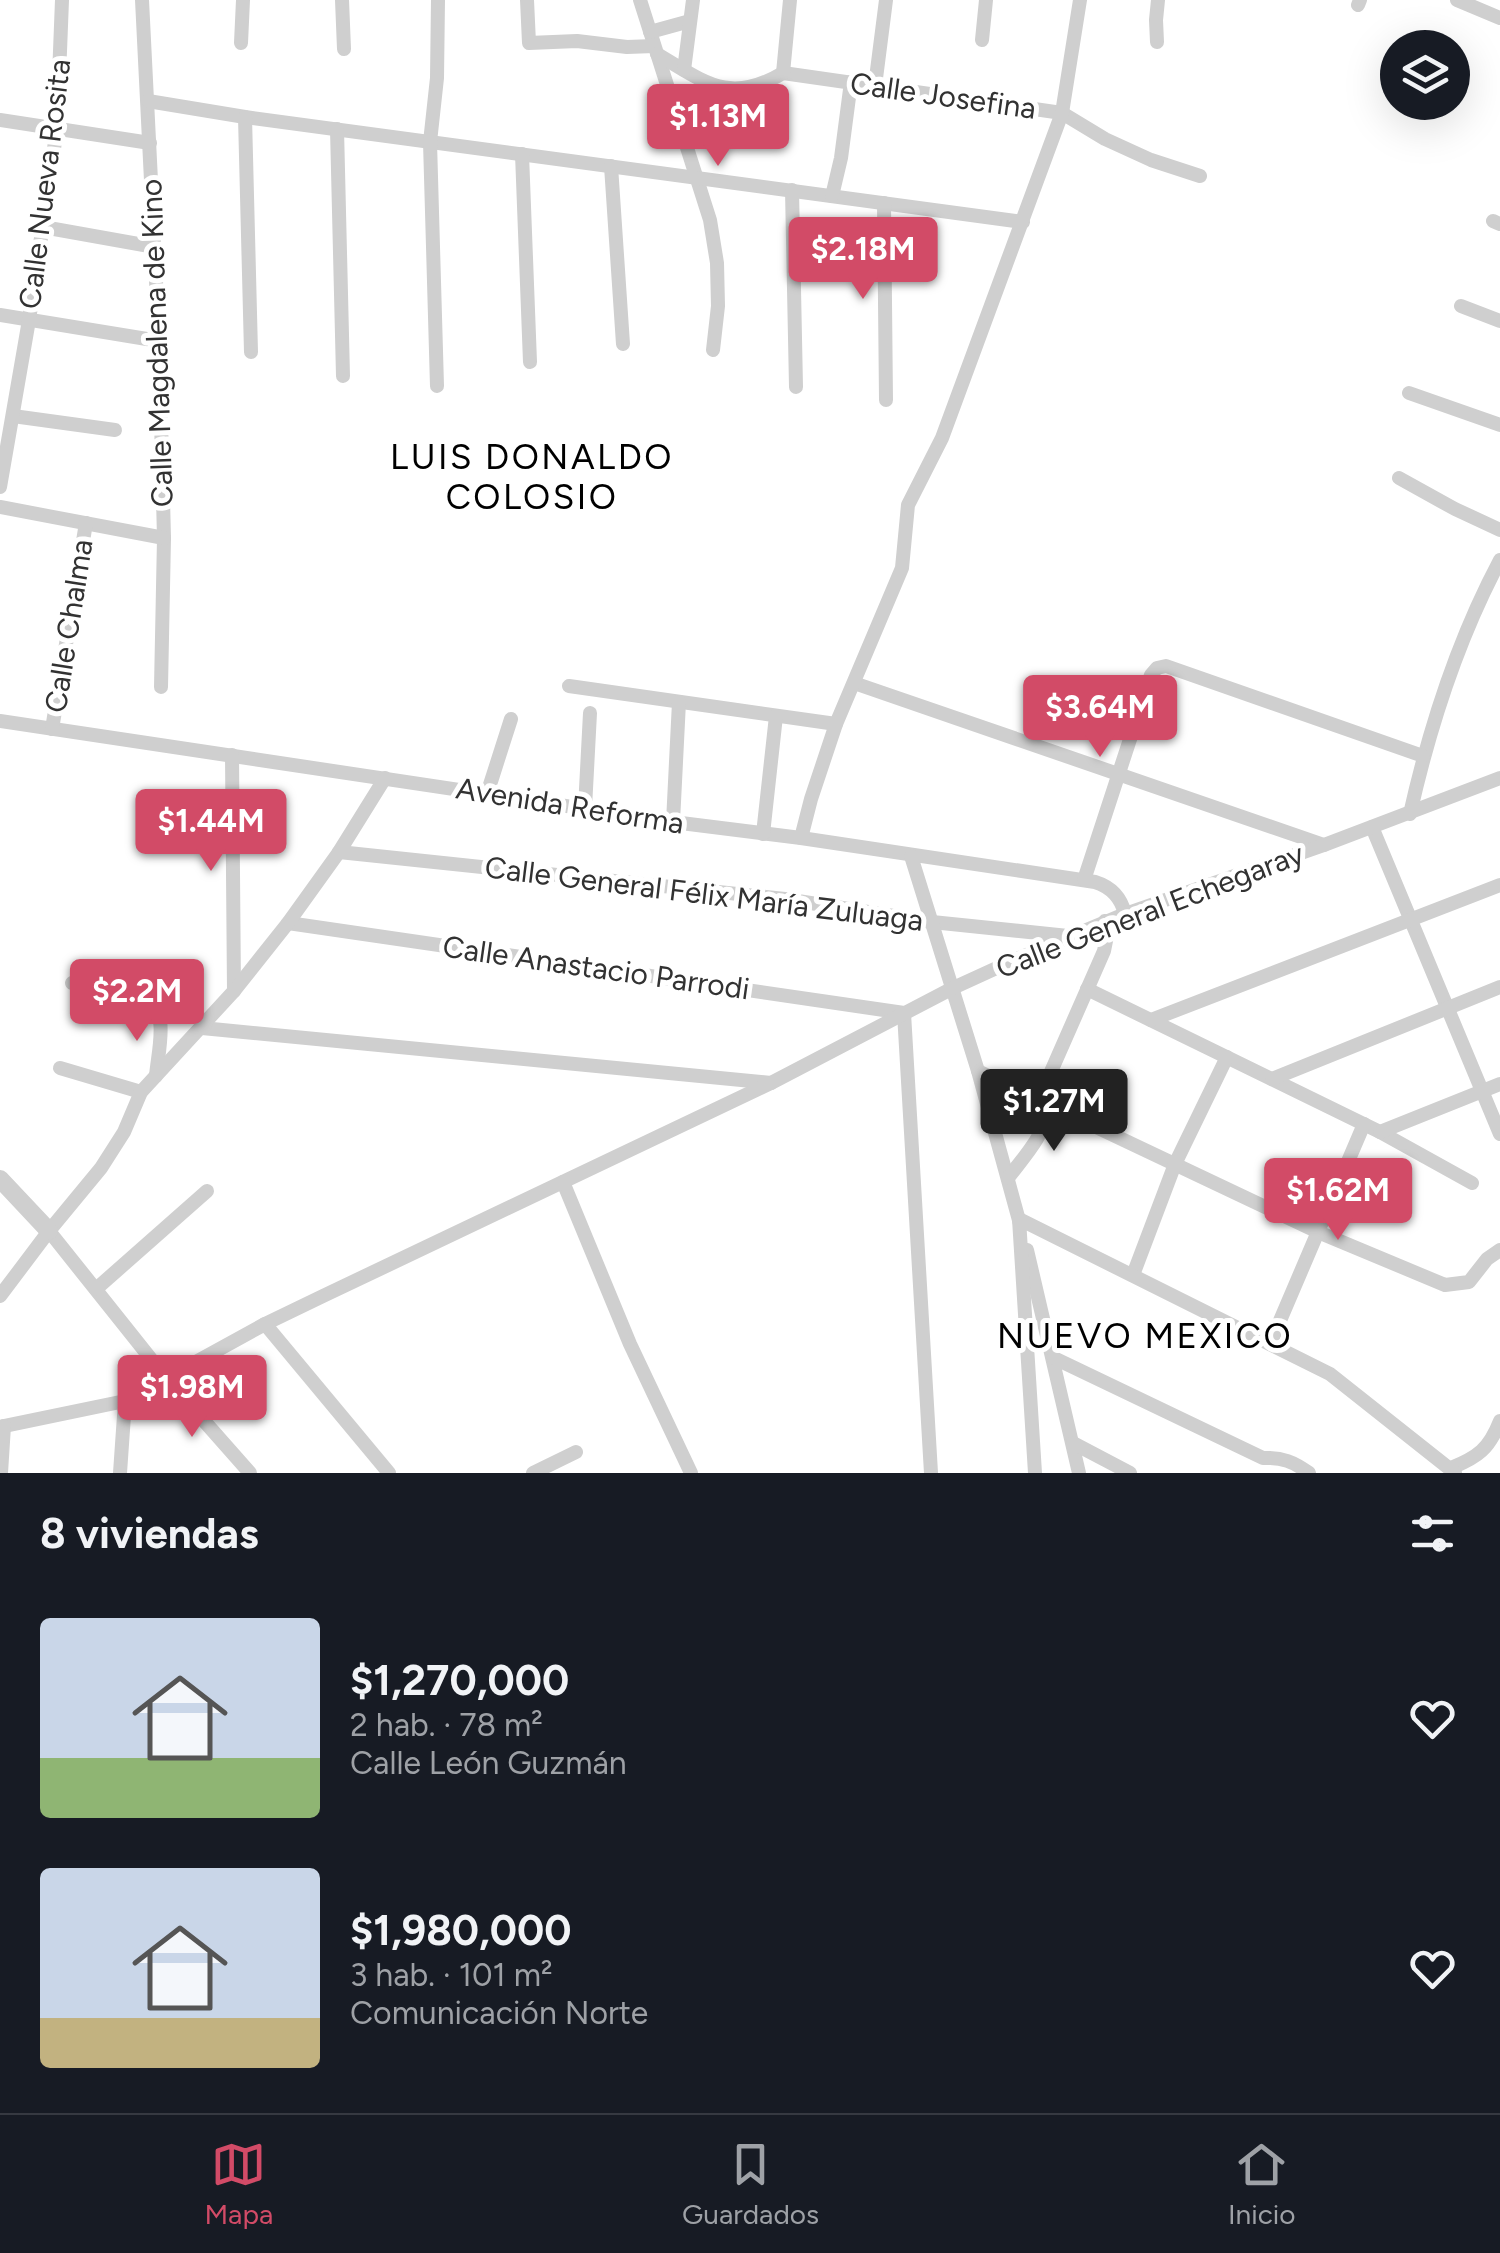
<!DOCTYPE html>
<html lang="es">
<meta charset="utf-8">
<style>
body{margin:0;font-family:Figtree,sans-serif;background:#242831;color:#f1f3f6;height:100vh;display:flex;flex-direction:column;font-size:38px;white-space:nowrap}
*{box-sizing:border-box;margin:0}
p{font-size:32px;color:#9ea1a6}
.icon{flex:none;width:55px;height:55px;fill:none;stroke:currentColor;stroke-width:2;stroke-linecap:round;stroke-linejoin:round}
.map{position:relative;height:1473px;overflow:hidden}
.drawer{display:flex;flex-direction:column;background:#171b24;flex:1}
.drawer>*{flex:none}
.fabs{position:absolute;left:1380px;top:30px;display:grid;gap:20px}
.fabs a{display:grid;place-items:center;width:90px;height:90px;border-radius:50%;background:#171b24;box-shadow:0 10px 40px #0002;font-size:50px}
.price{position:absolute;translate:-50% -85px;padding:0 22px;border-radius:10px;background:#d24b67;color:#fff;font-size:32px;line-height:65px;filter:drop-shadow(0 2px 5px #0008)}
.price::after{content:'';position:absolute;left:50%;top:60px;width:30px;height:22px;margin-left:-15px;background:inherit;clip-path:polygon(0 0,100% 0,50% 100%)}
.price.active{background:#222;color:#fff}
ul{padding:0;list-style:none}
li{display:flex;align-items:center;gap:30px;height:250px;padding:0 40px}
li span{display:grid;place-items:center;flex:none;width:280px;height:200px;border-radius:10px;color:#555}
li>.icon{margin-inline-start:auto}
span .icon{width:120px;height:120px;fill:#fffc;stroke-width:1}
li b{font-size:42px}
h2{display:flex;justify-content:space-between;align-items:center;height:120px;padding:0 40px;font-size:42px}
.menu{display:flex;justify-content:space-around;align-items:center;height:140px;border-top:2px solid #363941;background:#171b24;font-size:28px;color:#9ea1a6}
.menu a{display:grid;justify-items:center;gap:5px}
.menu .active{color:#d24b67}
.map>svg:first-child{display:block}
</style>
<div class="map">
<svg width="1500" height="1473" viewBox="0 0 1500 1473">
<rect width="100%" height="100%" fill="#fff"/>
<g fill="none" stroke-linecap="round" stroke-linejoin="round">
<!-- minor -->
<g stroke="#cfcfcf" stroke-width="14">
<path d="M142 0 159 341 164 538 161 687"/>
<path d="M342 0 344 49"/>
<path d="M527 0 529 43 577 41 627 47 654 46"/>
<path d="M640 0 710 220 717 263 718 306 713 350"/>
<path d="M1457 0 1500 18"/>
<path d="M1358 5 1360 0"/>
<path d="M650 32 690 21"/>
<path d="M982 40 986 0"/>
<path d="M1157 42 1156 20 1158 0"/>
<path d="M241 43 243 0"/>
<path d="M657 54C705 82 729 105 783 73L1062 113 1105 139 1151 160 1200 176"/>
<path d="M684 70 693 0"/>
<path d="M783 73 790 0"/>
<path d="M875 86 886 0"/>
<path d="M148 101 245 117 1023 222"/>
<path d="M245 117 251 352"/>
<path d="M678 118 715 87"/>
<path d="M0 120 150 143"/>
<path d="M337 129 343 376"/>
<path d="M522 154 530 362"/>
<path d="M611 166 623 344"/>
<path d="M792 190 796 387"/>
<path d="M832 196 841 158 851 82"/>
<path d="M884 203 886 400"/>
<path d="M1493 221 1500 224"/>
<path d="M43 227 155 247"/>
<path d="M1461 306 1500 321"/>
<path d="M0 315 159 341"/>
<path d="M437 386 430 142 437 78 438 0"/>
<path d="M1409 393 1500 425"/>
<path d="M13 416 115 430"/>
<path d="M1399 478 1455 509 1500 530"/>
<path d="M0 487 29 320 57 128 62 0"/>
<path d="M0 507 164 538"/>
<path d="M854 683 1324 845"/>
<path d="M569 686 836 724"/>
<path d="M0 721 673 822 801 838 1095 882C1111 887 1121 897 1125 914"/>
<path d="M52 729 86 523"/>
<path d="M232 755 234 991"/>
<path d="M487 794 511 719"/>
<path d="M585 808 590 713"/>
<path d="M1410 814C1430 725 1457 641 1500 560"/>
<path d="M673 822 679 702"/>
<path d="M1372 827 1500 1134"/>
<path d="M763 834 776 716"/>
<path d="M801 838 811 799 836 724 902 568 908 505 942 438 1062 113 1080 0"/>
<path d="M339 852 785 899 932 922 1068 936"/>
<path d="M911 856 978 1071 1020 1224"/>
<path d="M1084 880 1151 675 1157 668 1166 666 1423 756"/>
<path d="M288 923 904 1013 931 1473"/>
<path d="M72 983 148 997C169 1015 158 1051 156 1076"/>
<path d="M1087 989 1380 1132 1472 1183"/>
<path d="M1151 1020 1500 885"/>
<path d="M202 1028 771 1083"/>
<path d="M60 1068 141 1092"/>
<path d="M978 1071 1318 1232 1445 1285 1469 1282 1487 1259 1500 1250"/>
<path d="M1272 1079 1500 987"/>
<path d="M1380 1132 1500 1084"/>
<path d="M1008 1178C1028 1152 1042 1138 1051 1105L1044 1094 1046 1083 1104 951 1107 936 1105 921"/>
<path d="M563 1182 630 1344 691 1473"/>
<path d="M49 1231 167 1379 250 1473"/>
<path d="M1027 1250 1079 1473"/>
<path d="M1133 1275 1175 1164 1227 1057"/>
<path d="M96 1289 207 1191"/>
<path d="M0 1296 49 1231 101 1168 124 1132 141 1092 234 991 288 923 339 852 385 778"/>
<path d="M265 1324 389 1473"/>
<path d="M1270 1344 1364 1124"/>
<path d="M1054 1358 1263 1458C1282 1457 1294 1462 1309 1473"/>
<path d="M0 1427 125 1401 265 1324 323 1296 771 1083 953 988 1012 961 1125 914 1324 845 1500 778"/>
<path d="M1073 1443 1130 1473"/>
<path d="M1451 1468C1478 1457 1489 1449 1500 1421"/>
<path d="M1 1473 4 1426"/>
<path d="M120 1473 125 1401"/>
<path d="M533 1473 576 1452"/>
<path d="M1035 1473 1019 1219 1330 1374 1455 1473"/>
</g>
<!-- tertiary -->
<path stroke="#cfcfcf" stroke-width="18" d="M0 1179 49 1231"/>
</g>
<g text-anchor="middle" stroke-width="10" stroke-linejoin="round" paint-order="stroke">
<!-- street labels -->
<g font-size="30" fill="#323232" stroke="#fff">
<text transform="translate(943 96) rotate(8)" y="10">Calle Josefina</text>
<text transform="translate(45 184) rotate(-83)" y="10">Calle Nueva Rosita</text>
<text transform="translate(157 343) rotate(-92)" y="10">Calle Magdalena de Kino</text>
<text transform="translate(69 626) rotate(-81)" y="10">Calle Chalma</text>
<text transform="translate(570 806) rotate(9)" y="10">Avenida Reforma</text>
<text transform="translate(704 894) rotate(7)" y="10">Calle General Félix María Zuluaga</text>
<text transform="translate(1150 911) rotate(-21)" y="10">Calle General Echegaray</text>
<text transform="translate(596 968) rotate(8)" y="10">Calle Anastacio Parrodi</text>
</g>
<!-- quarter labels -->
<g font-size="35" letter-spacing="2.5" fill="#000" stroke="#fff">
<text x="532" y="469">LUIS DONALDO<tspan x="532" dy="40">COLOSIO</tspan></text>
<text x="1145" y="1348">NUEVO MEXICO</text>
</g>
</g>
</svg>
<div class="fabs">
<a><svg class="icon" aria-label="layers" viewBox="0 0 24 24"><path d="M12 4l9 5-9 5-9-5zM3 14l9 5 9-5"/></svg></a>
</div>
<b class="price" style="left:718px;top:169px">$1.13M</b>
<b class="price" style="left:863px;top:302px">$2.18M</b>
<b class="price" style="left:1100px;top:760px">$3.64M</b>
<b class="price" style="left:211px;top:874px">$1.44M</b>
<b class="price" style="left:137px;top:1044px">$2.2M</b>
<b class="price active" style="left:1054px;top:1154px">$1.27M</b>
<b class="price" style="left:1338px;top:1243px">$1.62M</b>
<b class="price" style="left:192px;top:1440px">$1.98M</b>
</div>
<section class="drawer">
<h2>8 viviendas<svg class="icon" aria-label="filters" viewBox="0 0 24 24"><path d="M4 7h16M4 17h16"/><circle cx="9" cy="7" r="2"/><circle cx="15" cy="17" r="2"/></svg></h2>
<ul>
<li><span style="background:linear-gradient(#c9d6e8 70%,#8fb573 0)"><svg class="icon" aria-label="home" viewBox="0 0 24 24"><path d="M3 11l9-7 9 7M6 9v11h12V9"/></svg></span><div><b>$1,270,000</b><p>2 hab. · 78 m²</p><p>Calle León Guzmán</p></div><svg class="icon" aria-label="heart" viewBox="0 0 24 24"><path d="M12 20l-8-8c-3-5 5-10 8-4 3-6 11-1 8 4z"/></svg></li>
<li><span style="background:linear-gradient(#c9d6e8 75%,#c2b280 0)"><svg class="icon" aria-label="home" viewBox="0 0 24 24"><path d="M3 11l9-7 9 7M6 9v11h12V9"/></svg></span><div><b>$1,980,000</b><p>3 hab. · 101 m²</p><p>Comunicación Norte</p></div><svg class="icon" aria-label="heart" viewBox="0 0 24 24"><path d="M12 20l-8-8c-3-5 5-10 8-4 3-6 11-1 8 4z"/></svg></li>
</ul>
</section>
<nav class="menu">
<a class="active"><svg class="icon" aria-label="map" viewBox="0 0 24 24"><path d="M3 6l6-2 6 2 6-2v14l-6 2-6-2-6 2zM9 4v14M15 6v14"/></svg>Mapa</a>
<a><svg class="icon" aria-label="saved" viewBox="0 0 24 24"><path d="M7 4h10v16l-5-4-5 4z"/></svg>Guardados</a>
<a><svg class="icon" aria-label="home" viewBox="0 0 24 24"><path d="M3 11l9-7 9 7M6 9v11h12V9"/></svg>Inicio</a>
</nav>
